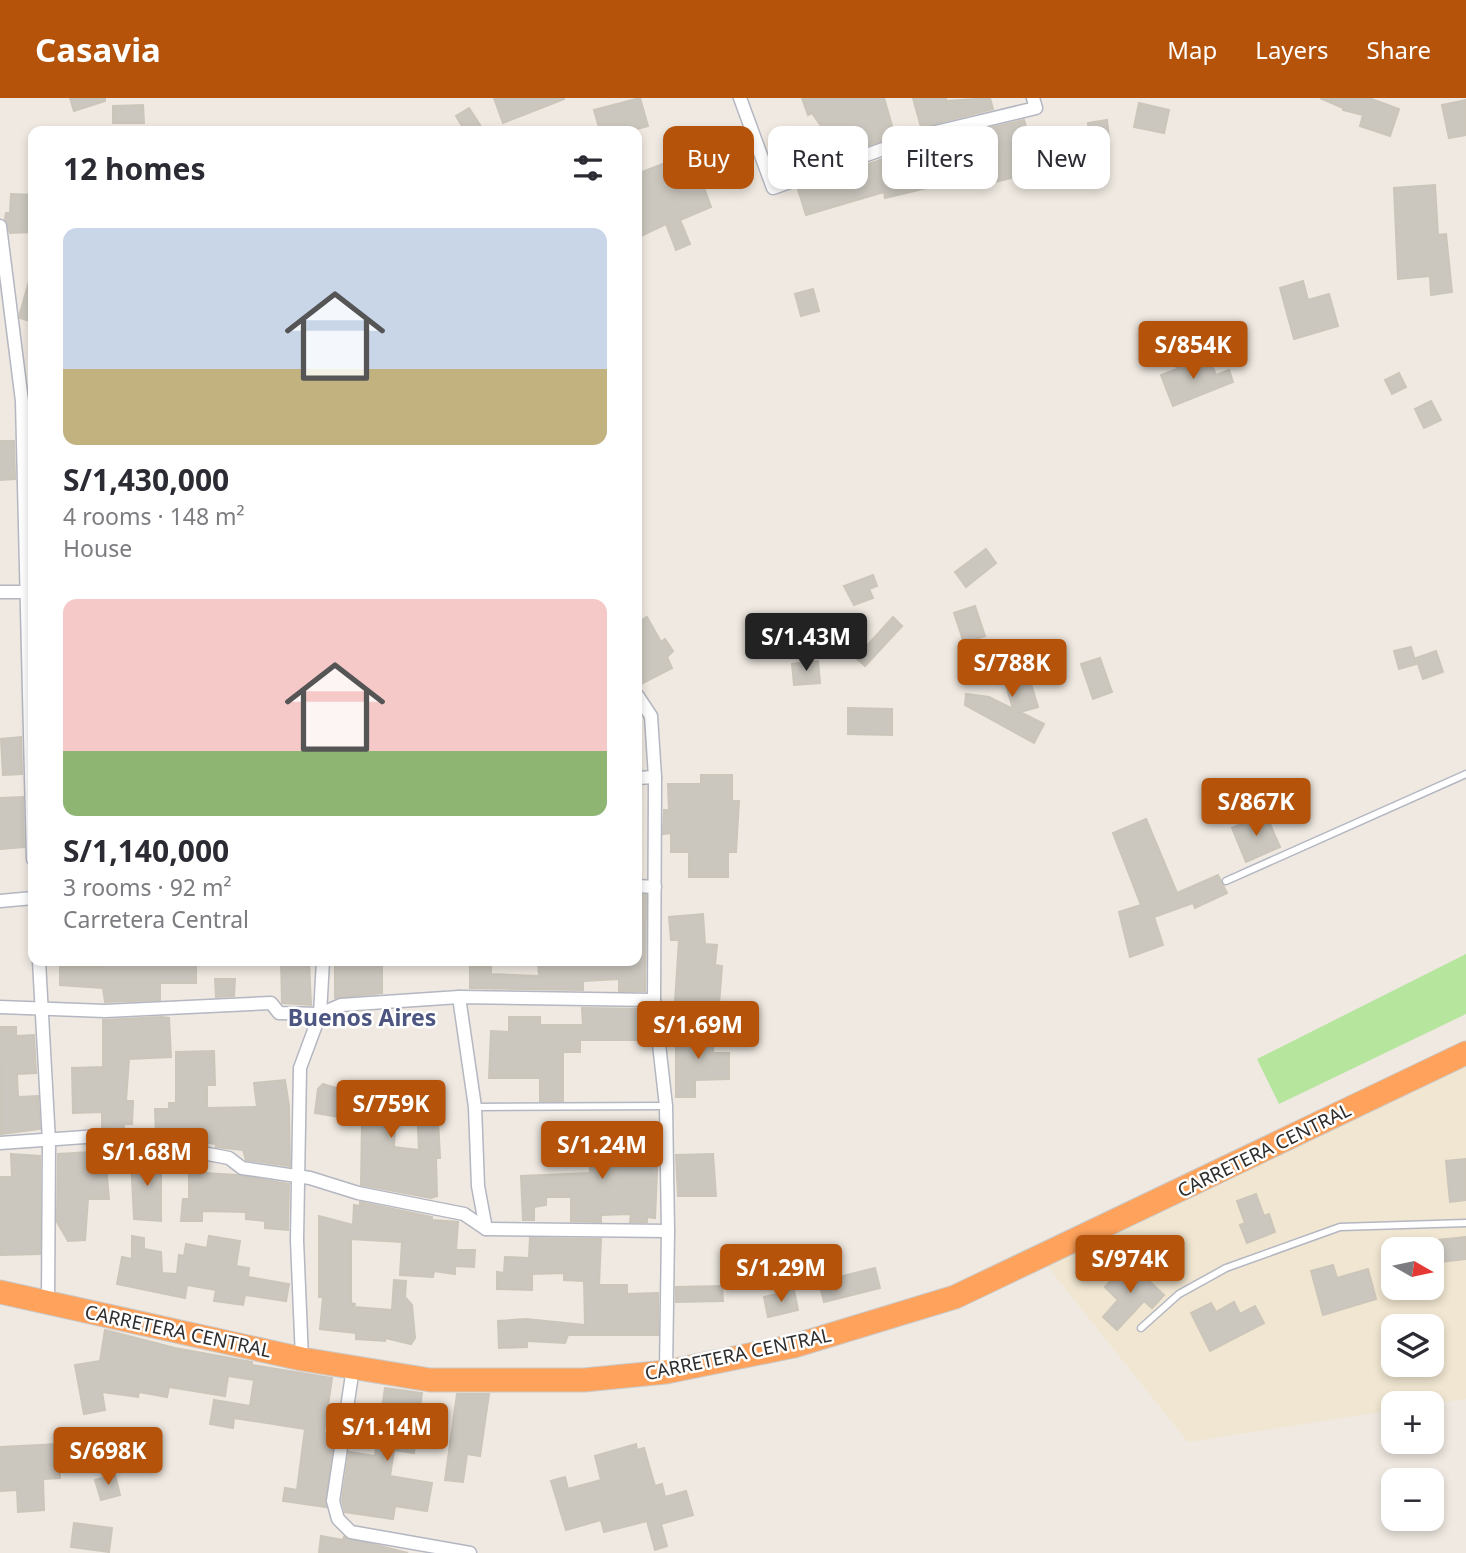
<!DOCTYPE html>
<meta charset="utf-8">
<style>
body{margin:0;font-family:"Noto Sans",sans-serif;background:#f2f2f3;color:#2b2b33;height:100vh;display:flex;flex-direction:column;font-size:26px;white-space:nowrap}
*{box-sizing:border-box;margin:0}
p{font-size:23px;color:#7c7c81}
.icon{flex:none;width:38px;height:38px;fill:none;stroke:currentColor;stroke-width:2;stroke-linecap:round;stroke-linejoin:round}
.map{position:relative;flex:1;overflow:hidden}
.drawer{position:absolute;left:28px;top:28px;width:614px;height:840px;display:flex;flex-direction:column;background:#fff;border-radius:14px;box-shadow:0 4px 10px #0003}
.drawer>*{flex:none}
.banner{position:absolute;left:663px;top:28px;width:665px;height:63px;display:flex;gap:14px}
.needle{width:46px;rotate:99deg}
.buttons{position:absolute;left:1381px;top:1139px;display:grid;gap:14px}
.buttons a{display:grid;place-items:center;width:63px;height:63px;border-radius:14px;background:#fff;box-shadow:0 4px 10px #0003;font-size:35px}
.price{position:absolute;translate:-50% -60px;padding:0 16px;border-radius:7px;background:#b45309;color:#fff;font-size:23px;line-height:46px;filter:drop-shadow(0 2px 4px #0008)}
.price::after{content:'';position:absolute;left:50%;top:42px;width:21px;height:16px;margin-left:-10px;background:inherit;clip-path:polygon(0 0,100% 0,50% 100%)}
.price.selected{background:#222;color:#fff}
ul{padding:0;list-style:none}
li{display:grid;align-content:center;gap:14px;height:371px;padding:0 35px}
li span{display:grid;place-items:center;height:217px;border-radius:14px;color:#555}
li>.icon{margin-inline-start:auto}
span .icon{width:126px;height:126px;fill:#fffc;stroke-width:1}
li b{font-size:30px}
h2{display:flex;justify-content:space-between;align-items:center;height:84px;padding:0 35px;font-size:30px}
.tag{padding:0 24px;border-radius:14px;background:#fff;box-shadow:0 4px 10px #0003;font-size:24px;line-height:63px}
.tag.selected{background:#b45309;color:#fff}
header{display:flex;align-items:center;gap:42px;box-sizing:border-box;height:98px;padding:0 35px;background:#b45309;color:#fff}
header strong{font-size:33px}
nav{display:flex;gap:38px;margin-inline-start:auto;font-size:24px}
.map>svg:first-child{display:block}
</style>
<header>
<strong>Casavia</strong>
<nav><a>Map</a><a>Layers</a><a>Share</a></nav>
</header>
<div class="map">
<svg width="1466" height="1455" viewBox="0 0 1466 1455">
<rect width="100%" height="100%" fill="#efe9e1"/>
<!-- education -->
<path fill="#f0e6d1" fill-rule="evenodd" d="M1466 967V1301L1432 1306H1393V1312L1188 1344 1044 1164ZM1393 1152H1432V1190H1393ZM1393 1228H1432V1267H1393Z"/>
<!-- green -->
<path fill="#b6e59e" d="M1466 856V916L1279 1006 1257 961Z"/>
<!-- building -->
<g fill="#cbc7bf" stroke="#cbc5ba" stroke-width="2" fill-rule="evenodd">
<path d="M70 0H105V3L74 13Z"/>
<path d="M494 0H564V1L503 25Z"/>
<path d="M640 0 648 28 629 33H600L594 12Z"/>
<path d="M802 0H884L895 38 841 57 812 15 808 17Z"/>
<path d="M913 0H946V3L990 0 993 11 921 29Z"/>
<path d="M1320 0H1369L1399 11 1390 38 1360 28 1363 17 1343 12V10Z"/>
<path d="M1466 2V37L1449 40 1442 7Z"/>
<path d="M1139 5 1169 12 1164 35 1134 29Z"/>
<path d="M143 7 144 25H113V8Z"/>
<path d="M469 10 484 33H465L456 18Z"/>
<path d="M1024 22 1034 56 1038 55 1042 72 983 87 981 77 885 100 884 94 806 117 798 91 900 55 901 58 927 51 925 45Z"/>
<path d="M1107 22 1109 39 1090 41 1088 25Z"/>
<path d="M802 51 807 69 778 79 772 60Z"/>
<path d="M691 55 711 109 680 122 690 146 676 152 666 126 637 140V76Z"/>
<path d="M1435 87 1438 137 1446 136 1452 194 1431 197 1430 178 1398 181 1394 90Z"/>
<path d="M11 96 33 97V134L10 135 5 121 6 115H10Z"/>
<path d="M30 180H33V224L20 220V215Z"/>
<path d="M1303 183 1308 202 1329 196 1338 228 1294 241 1280 190Z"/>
<path d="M813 191 819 213 801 218 795 196Z"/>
<path d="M1192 259 1196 269 1210 263 1216 277 1229 272 1233 284 1173 308 1161 277 1177 271 1175 266Z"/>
<path d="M1399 275 1406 289 1392 296 1385 282Z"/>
<path d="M1431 303 1441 322 1424 330 1415 311Z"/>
<path d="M0 343H14L15 381 0 382Z"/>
<path d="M986 451 996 465 966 489 955 474Z"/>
<path d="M873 477 877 488 869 491 873 500 854 507 844 488Z"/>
<path d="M975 508 985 538 964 545 954 515Z"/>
<path d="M647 519 661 544 665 541 673 553 667 559 672 570 637 588V525Z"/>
<path d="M893 519 902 528 865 568 856 560Z"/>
<path d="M1019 546 1038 609 1020 614 1044 626 1034 645 965 607 966 596 989 599 1013 611 1002 573 1009 571 1003 551Z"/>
<path d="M1411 549 1416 566 1399 571 1394 553Z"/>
<path d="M1436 553 1443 574 1423 581 1416 560Z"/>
<path d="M1100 560 1112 594 1093 601 1081 566Z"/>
<path d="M818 563 820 585 794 587 792 566Z"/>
<path d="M848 610 892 611V637L848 636Z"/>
<path d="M21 639 22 676 3 677 1 641Z"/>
<path d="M701 677H732V703H739L736 754H728V779H689V754H671V735L663 736 664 712H669L668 686H701Z"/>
<path d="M23 699 24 749 0 751V700Z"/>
<path d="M1265 715 1280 749 1246 764 1232 730Z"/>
<path d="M1146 721 1177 795 1218 777 1227 795 1195 810 1193 805 1154 819 1163 847 1130 859 1119 814 1141 807 1113 735Z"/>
<path d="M637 797H646L645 893H619V881L583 883V892L470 890V869H491V876L539 878 538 863H637Z"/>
<path d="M703 816 705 846 717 847 715 867 722 868 719 907 675 903 679 842H671L669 819Z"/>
<path d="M102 863H196V885H160V902L105 904 103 890 60 887V869H102Z"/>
<path d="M281 863H309L311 907 282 905Z"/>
<path d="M335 863H382V895L335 900Z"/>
<path d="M215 881H235L234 898 216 899Z"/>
<path d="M582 910 646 911 650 942H580V954H563V1003H540V980H489L491 933 509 934V919H540V927H583Z"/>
<path d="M161 919 169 920 171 959 129 961 126 1003H133L132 1026H124V1032L102 1029V1014L73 1015 72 970 103 969V922Z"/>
<path d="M0 929H16V938L34 937 36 975 17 976 18 999 38 998 40 1031 1 1036Z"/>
<path d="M676 932H713V955H729V981L695 982V999H676Z"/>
<path d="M214 953 215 987H207V1010L257 1009 254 985 285 982 289 1008 290 1068 246 1062 243 1052 216 1049V1046L156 1037 155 1011H169V1005H176V954Z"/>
<path d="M323 986 363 998 417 1005 437 1003 440 1060H436L437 1098 431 1100 361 1087 362 1023 315 1015 318 991ZM417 1009 419 1052 394 1049 395 1032Z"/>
<path d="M633 1028 634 1050 658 1051 655 1120 647 1119V1124H630L631 1116 601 1117V1124L571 1123V1099H546V1107L534 1109V1122H523L521 1078 590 1075 589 1033Z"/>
<path d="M92 1047H104L109 1101H88L85 1142 68 1143 57 1124 58 1056 92 1054Z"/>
<path d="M11 1056 40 1058V1156L0 1157V1079H12Z"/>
<path d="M713 1056 716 1098H678L676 1057Z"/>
<path d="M161 1059V1123L134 1121 131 1060Z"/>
<path d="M1466 1061V1102L1450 1104 1446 1063Z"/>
<path d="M189 1074 237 1077 289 1086 288 1132 265 1130V1123L246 1121V1114L202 1113V1123H181L183 1101H189Z"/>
<path d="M1256 1096 1264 1118 1269 1116 1275 1134 1247 1145 1240 1127 1245 1125 1237 1103Z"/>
<path d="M360 1104 432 1119V1122L458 1124 456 1152H475L474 1169 455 1168V1176L434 1173 433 1179 400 1177 402 1144 351 1141V1205L355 1206 354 1209 392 1212 394 1182 406 1183 405 1199 412 1207 415 1240 411 1246 385 1240V1243L356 1241V1235L320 1231 323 1199H319V1118L353 1127 354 1107 360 1108Z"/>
<path d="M132 1138 144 1140V1151L161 1154 162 1175 177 1176 179 1157 184 1158 186 1146 207 1150 209 1138 240 1143 236 1168 249 1170 248 1179 289 1186 286 1203 245 1197 243 1207 214 1203 216 1192 187 1187 185 1200 117 1186 122 1159 132 1161Z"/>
<path d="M1466 1139V1161L1441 1164 1438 1142Z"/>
<path d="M530 1140 601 1141 599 1187H627V1196L658 1195V1237H568L565 1245 527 1243V1249L499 1250 498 1223 526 1221 585 1227 584 1183 564 1182V1175L532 1176V1192L497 1191V1174L504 1175 505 1159 529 1160Z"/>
<path d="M1128 1163 1164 1197 1152 1210 1144 1203 1117 1232 1103 1219 1118 1202 1105 1189Z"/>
<path d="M1333 1167 1337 1180 1368 1171 1376 1201 1323 1217 1311 1173Z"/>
<path d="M875 1170 880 1190 824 1204 819 1184Z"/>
<path d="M722 1188 723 1203 676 1204V1189Z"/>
<path d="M794 1192 798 1212 768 1219 764 1199Z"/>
<path d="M1234 1204 1240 1216 1255 1208 1264 1225 1210 1253 1191 1215 1211 1205 1216 1214Z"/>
<path d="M105 1232 175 1250 252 1264V1267L332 1280 324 1335 334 1336 326 1409 283 1403 285 1390 297 1392 305 1331 234 1320 233 1330 210 1326 214 1302 250 1308 254 1282 228 1278 225 1298 169 1289 167 1299 139 1294 138 1299 102 1294 105 1312 84 1316 75 1267 100 1263Z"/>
<path d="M385 1290 422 1295 414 1355 394 1352 390 1378 432 1385 427 1413 395 1408 393 1421 345 1414 342 1402 349 1354 375 1358Z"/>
<path d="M457 1296H489L480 1358 467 1356 463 1384 445 1382Z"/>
<path d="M59 1346 60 1380 43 1381 44 1412 18 1414 17 1392 0 1393V1349Z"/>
<path d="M636 1346 637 1352 644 1350 655 1388 662 1386 665 1399 686 1393 693 1417 661 1426 667 1448 655 1452 647 1423 604 1434 601 1422 566 1432 551 1383 565 1379 568 1391 601 1382 595 1358Z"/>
<path d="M115 1377 120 1397 101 1402 95 1382Z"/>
<path d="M74 1425 112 1430 109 1454 71 1449Z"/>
<path d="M321 1438 343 1442 344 1439 408 1455H319Z"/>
</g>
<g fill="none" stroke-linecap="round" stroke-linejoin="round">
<defs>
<g id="lane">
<path d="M1226 783 1466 676"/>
<path d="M475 1009 666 1008"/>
<path d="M1141 1230 1179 1196 1226 1170 1340 1129 1466 1125"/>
</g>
<g id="street">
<path d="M740 0 773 90 923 37 1036 10 1033 0"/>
<path d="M0 128 22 303 33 761"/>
<path d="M0 494H27"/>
<path d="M637 597 651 618 655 679 654 902 666 1008 668 1133 666 1274"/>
<path d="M637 680 655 679"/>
<path d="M637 788 655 789"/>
<path d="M0 803 33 800"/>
<path d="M39 863 49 1043 48 1204"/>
<path d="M0 909 105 913 271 905 279 915 320 916 341 907 459 899 654 902"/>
<path d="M0 1045 99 1038 129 1041 229 1060 242 1070 310 1080 358 1095 464 1116 486 1131 478 1088 475 1009 459 899"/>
<path d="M486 1131 668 1133"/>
<path d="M302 1261 297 1142 300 970 320 916 323 863"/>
<path d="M353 1270 333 1403 338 1421 351 1434 470 1455"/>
</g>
<path id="highway" d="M0 1194 302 1261 430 1282H584L666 1274 794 1248 955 1199 1466 955"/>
</defs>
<!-- lane casing -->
<use href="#lane" stroke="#b4b7c1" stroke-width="9"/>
<!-- street casing -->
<use href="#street" stroke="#b4b7c1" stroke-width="15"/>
<!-- highway casing -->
<use href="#highway" stroke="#c9c9c9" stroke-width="25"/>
<!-- lane -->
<use href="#lane" stroke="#fff" stroke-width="6"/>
<!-- street -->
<use href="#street" stroke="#fff" stroke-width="12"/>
<!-- highway -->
<use href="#highway" stroke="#ffa35c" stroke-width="23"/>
</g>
<g text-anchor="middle" stroke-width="5" stroke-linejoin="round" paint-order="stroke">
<!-- street labels -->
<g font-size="19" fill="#2e2e2e" stroke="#fff">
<text transform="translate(1264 1052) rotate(-26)" y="7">CARRETERA CENTRAL</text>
<text transform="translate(178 1233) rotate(12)" y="7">CARRETERA CENTRAL</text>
<text transform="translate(738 1256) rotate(-12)" y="7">CARRETERA CENTRAL</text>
</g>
<!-- quarter labels -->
<g font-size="23" font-weight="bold" fill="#4d5680" stroke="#fff">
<text x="362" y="928">Buenos Aires</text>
</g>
</g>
</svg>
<div class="buttons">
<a><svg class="needle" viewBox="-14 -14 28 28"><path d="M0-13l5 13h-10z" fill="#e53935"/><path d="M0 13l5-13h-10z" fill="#7c7c81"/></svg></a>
<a><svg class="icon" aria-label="layers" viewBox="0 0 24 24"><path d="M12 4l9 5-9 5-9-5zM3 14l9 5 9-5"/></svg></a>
<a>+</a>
<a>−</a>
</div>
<b class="price" style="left:1193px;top:283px">S/854K</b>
<b class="price selected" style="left:806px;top:575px">S/1.43M</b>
<b class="price" style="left:1012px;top:601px">S/788K</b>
<b class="price" style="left:1256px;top:740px">S/867K</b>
<b class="price" style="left:698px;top:963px">S/1.69M</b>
<b class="price" style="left:391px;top:1042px">S/759K</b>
<b class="price" style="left:602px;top:1083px">S/1.24M</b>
<b class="price" style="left:147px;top:1090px">S/1.68M</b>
<b class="price" style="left:1130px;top:1197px">S/974K</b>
<b class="price" style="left:781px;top:1206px">S/1.29M</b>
<b class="price" style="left:387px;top:1365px">S/1.14M</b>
<b class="price" style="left:108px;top:1389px">S/698K</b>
<div class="banner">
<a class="tag selected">Buy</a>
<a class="tag">Rent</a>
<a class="tag">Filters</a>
<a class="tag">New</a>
</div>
<section class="drawer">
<h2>12 homes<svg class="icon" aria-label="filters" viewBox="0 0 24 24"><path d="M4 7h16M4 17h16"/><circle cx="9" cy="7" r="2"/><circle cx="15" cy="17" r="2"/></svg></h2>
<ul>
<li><span style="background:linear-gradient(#c9d6e8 65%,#c2b280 0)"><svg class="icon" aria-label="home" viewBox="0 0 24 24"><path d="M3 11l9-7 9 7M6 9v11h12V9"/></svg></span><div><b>S/1,430,000</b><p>4 rooms · 148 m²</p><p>House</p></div></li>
<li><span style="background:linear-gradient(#f6c9c9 70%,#8fb573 0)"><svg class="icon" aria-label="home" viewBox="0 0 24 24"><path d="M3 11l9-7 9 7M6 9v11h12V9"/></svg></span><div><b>S/1,140,000</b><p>3 rooms · 92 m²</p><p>Carretera Central</p></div></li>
</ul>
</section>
</div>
